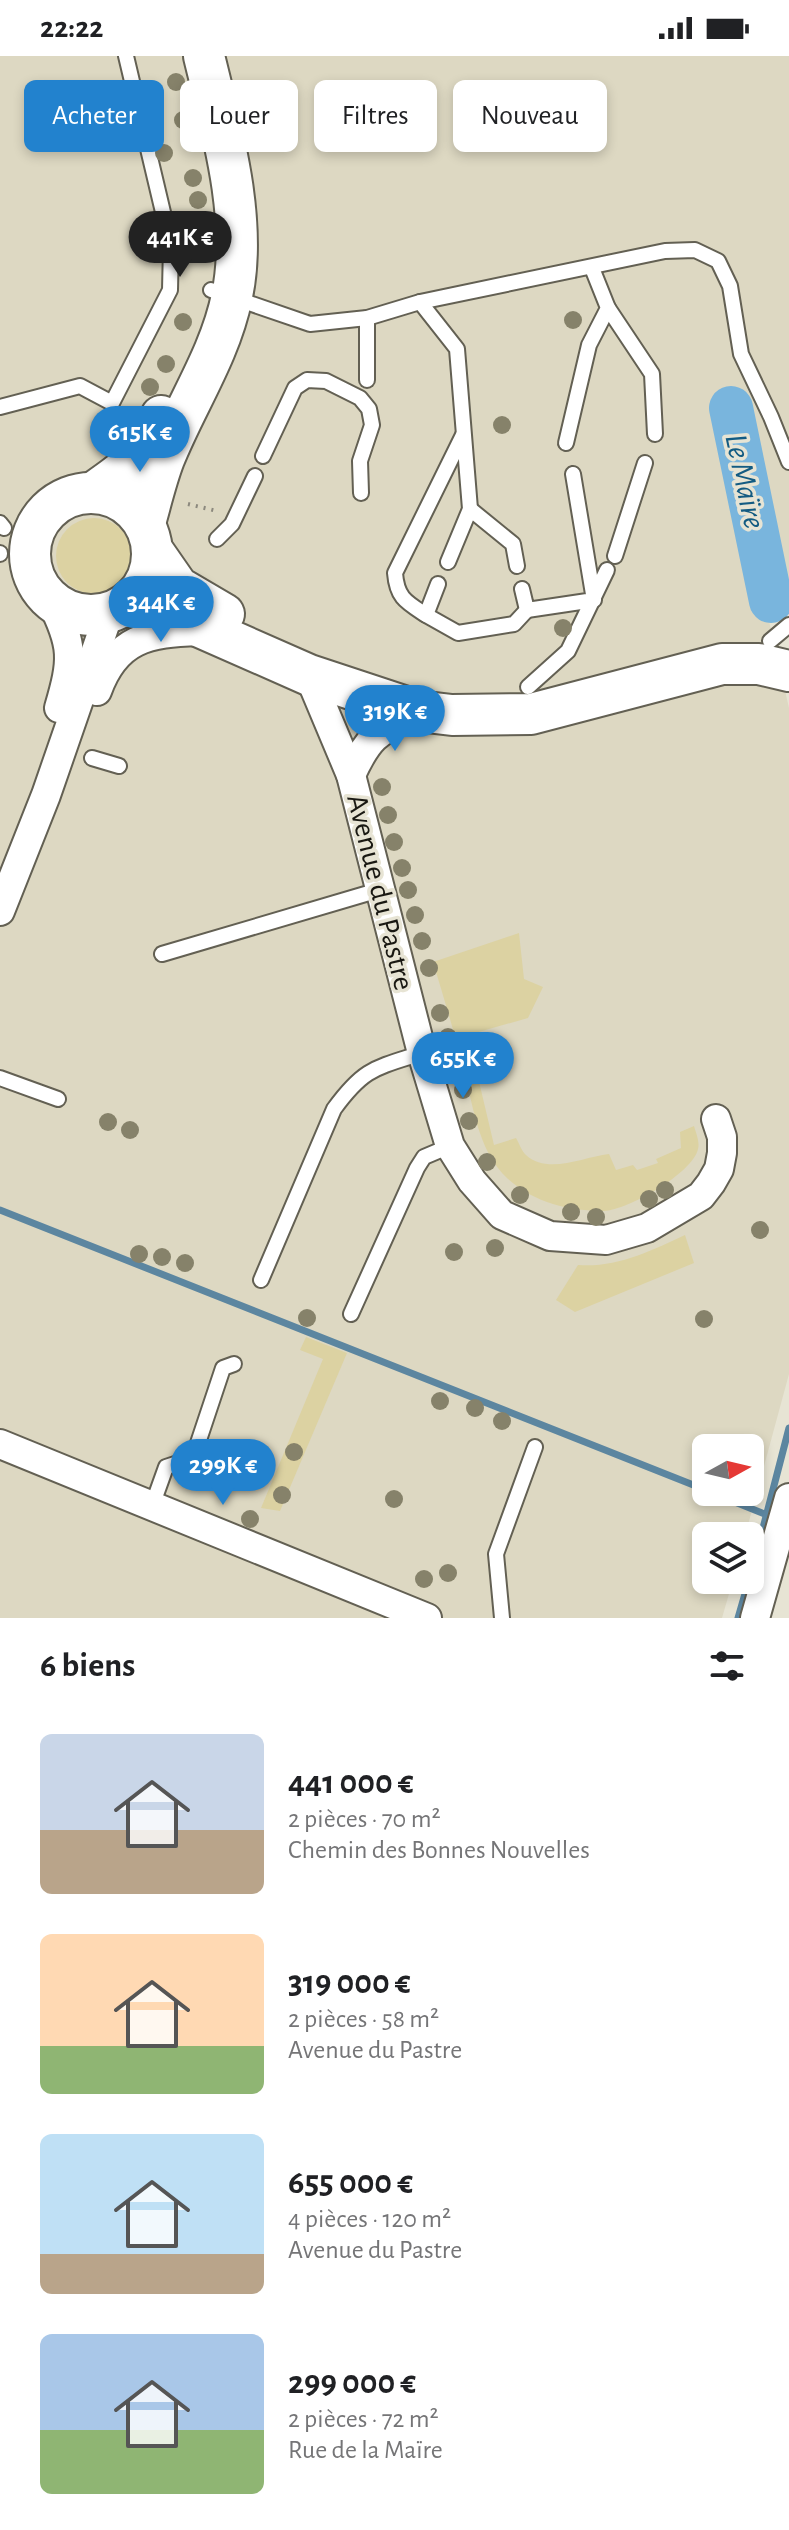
<!DOCTYPE html>
<html lang="fr">
<meta charset="utf-8">
<style>
body{margin:0;font-family:"Alegreya Sans",sans-serif;background:#f2f2f2;color:#202124;height:100vh;display:flex;flex-direction:column;font-size:30px;white-space:nowrap}
*{box-sizing:border-box;margin:0}
p{font-size:26px;color:#757577}
.icon{flex:none;width:44px;height:44px;fill:none;stroke:currentColor;stroke-width:2;stroke-linecap:round;stroke-linejoin:round}
.map{position:relative;height:1562px;overflow:hidden}
.drawer{display:flex;flex-direction:column;background:#fff;flex:1}
.drawer>*{flex:none}
.hud{position:absolute;left:24px;top:24px;width:742px;height:72px;display:flex;gap:16px}
.needle{width:52px;rotate:82deg}
.tools{position:absolute;left:692px;top:1378px;display:grid;gap:16px}
.tools a{display:grid;place-items:center;width:72px;height:72px;border-radius:12px;background:#fff;box-shadow:0 4px 12px #0003;font-size:40px}
.price{position:absolute;translate:-50% -68px;padding:0 18px;border-radius:28px;background:#2282ce;color:#fff;font-size:26px;line-height:52px;filter:drop-shadow(0 2px 4px #0008)}
.price::after{content:'';position:absolute;left:50%;top:48px;width:24px;height:18px;margin-left:-12px;background:inherit;clip-path:polygon(0 0,100% 0,50% 100%)}
.price.active{background:#222;color:#fff}
ul{padding:0;list-style:none}
li{display:flex;align-items:center;gap:24px;height:200px;padding:0 40px}
li span{display:grid;place-items:center;flex:none;width:224px;height:160px;border-radius:12px;color:#555}
li>.icon{margin-inline-start:auto}
span .icon{width:96px;height:96px;fill:#fffc;stroke-width:1}
li b{font-size:34px}
h2{display:flex;justify-content:space-between;align-items:center;height:96px;padding:0 40px;font-size:34px}
.chip{padding:0 28px;border-radius:12px;background:#fff;box-shadow:0 4px 12px #0003;font-size:28px;line-height:72px}
.chip.active{background:#2282ce;color:#fff}
.status{display:flex;justify-content:space-between;align-items:center;height:56px;padding:0 40px;background:#fff;direction:ltr}
.status svg{height:22px;fill:currentColor}
.map>svg:first-child{display:block}
</style>
<div class="status"><b>22:22</b><svg viewBox="0 0 49 12"><path d="M0 12V9h3v3zM5 12V6h3v6zM10 12V3h3v9zM15 12V0h3v12zM26 1h20v11H26zM47 4h2v5h-2z"/></svg></div>
<div class="map">
<svg width="789" height="1562" viewBox="0 0 789 1562">
<rect width="100%" height="100%" fill="#e7e4d4"/>
<!-- built -->
<path fill="#ddd8c2" fill-rule="evenodd" d="M0 0H789V551L767 556 789 652V1318L745 1480H706V1524H733L722 1562H0ZM706 1392H750V1436H706Z"/>
<!-- green -->
<g fill="#dcd2a2">
<circle cx="94" cy="500" r="38"/>
<path d="M519 877 524 923 543 931 528 962 468 979 494 1089 516 1082C519 1087 522 1096 526 1099 548 1119 583 1101 609 1098L616 1114 633 1109 637 1114 658 1107 656 1103 681 1092 680 1076 694 1070C696 1077 700 1086 698 1093 693 1117 628 1154 604 1155 569 1155 535 1147 508 1123 476 1093 473 1046 462 1006 453 972 443 939 433 906Z"/>
<path d="M685 1179 694 1207 575 1256 556 1244 578 1209C616 1212 651 1195 685 1179Z"/>
<path d="M306 1281 347 1297 280 1455 261 1452 323 1303 300 1294Z"/>
</g>
<g fill="none" stroke-linecap="round" stroke-linejoin="round">
<!-- stream -->
<g stroke="#5c86a0" stroke-width="7">
<path d="M0 1154 706 1434"/>
<path d="M710 1436 767 1459"/>
<path d="M750 1522 789 1372"/>
<path d="M738 1562 749 1524"/>
</g>
<!-- river -->
<path stroke="#79b5dd" stroke-width="44" d="M731 352 771 545"/>
<defs>
<g id="lane">
<path d="M211 234 310 268 367 262 420 246 665 195 695 194 718 205 730 230 741 298 771 361 789 406"/>
<path d="M420 246 457 293 470 453 448 506"/>
<path d="M608 252 652 318 655 378"/>
<path d="M367 324V262"/>
<path d="M0 351 80 330 112 347 170 234 171 190 126 0"/>
<path d="M566 387 589 289 608 252 592 212"/>
<path d="M263 400 295 332 307 324 326 325 360 342 369 353 372 369 360 405 361 437"/>
<path d="M470 453 513 488 517 510"/>
<path d="M0 467 4 472"/>
<path d="M217 483 232 468 255 420"/>
<path d="M0 498V497"/>
<path d="M615 500 645 407"/>
<path d="M438 528 426 559 458 577 514 568 527 554"/>
<path d="M522 533 527 554 594 544 573 418"/>
<path d="M426 559C406 546 397 542 395 517L463 379"/>
<path d="M770 585 789 569"/>
<path d="M528 631 568 595 607 514"/>
<path d="M92 702 119 710"/>
<path d="M162 898 379 834"/>
<path d="M0 1022 58 1043"/>
<path d="M261 1224 334 1053C364 1012 375 1012 422 997"/>
<path d="M351 1258 417 1112 424 1101 450 1090"/>
<path d="M152 1450 166 1411 193 1402 223 1312 234 1308"/>
<path d="M502 1562 496 1498 535 1391"/>
</g>
<g id="street">
<path d="M51 545C74 590 73 604 59 652"/>
<path d="M309 619 351 719 422 997 450 1090 472 1125 502 1159 550 1180 606 1184 647 1172 701 1140 711 1127 719 1113 722 1097V1081L716 1063"/>
<path d="M97 635C116 582 148 577 199 575"/>
<path d="M351 719C370 677 379 676 418 655"/>
<path d="M0 855 46 739 109 557"/>
<path d="M0 1388 427 1562"/>
<path d="M755 1562 789 1442"/>
</g>
<g id="secondary">
<path d="M94 436C133 409 141 404 161 360"/>
<circle cx="91" cy="498" r="61"/>
<path d="M145 467C151 446 156 424 164 403 186 348 220 299 232 240 248 165 222 74 204 0"/>
<path d="M153 495 178 531 224 558"/>
<path d="M124 550 166 556 309 619 418 655 452 659 531 658 722 608H759L789 615"/>
</g>
</defs>
<!-- lane casing -->
<use href="#lane" stroke="#636053" stroke-width="18"/>
<!-- street casing -->
<use href="#street" stroke="#636053" stroke-width="32"/>
<!-- secondary casing -->
<use href="#secondary" stroke="#636053" stroke-width="44"/>
<!-- path -->
<g stroke="#8c897e" stroke-width="4" stroke-dasharray="2 6" stroke-linecap="butt">
<path d="M102 368 116 376"/>
<path d="M188 448 217 455"/>
</g>
<!-- lane -->
<use href="#lane" stroke="#fff" stroke-width="14"/>
<!-- street -->
<use href="#street" stroke="#fff" stroke-width="28"/>
<!-- secondary -->
<use href="#secondary" stroke="#fff" stroke-width="40"/>
</g>
<!-- trees -->
<g fill="#86826a">
<circle cx="176" cy="26" r="9"/>
<circle cx="183" cy="64" r="9"/>
<circle cx="164" cy="97" r="9"/>
<circle cx="193" cy="122" r="9"/>
<circle cx="198" cy="144" r="9"/>
<circle cx="573" cy="264" r="9"/>
<circle cx="183" cy="266" r="9"/>
<circle cx="166" cy="308" r="9"/>
<circle cx="150" cy="331" r="9"/>
<circle cx="133" cy="368" r="9"/>
<circle cx="502" cy="369" r="9"/>
<circle cx="563" cy="572" r="9"/>
<circle cx="382" cy="731" r="9"/>
<circle cx="388" cy="759" r="9"/>
<circle cx="394" cy="786" r="9"/>
<circle cx="402" cy="812" r="9"/>
<circle cx="408" cy="834" r="9"/>
<circle cx="415" cy="859" r="9"/>
<circle cx="422" cy="885" r="9"/>
<circle cx="429" cy="912" r="9"/>
<circle cx="440" cy="957" r="9"/>
<circle cx="448" cy="981" r="9"/>
<circle cx="454" cy="1011" r="9"/>
<circle cx="463" cy="1034" r="9"/>
<circle cx="469" cy="1065" r="9"/>
<circle cx="108" cy="1066" r="9"/>
<circle cx="130" cy="1074" r="9"/>
<circle cx="487" cy="1106" r="9"/>
<circle cx="665" cy="1134" r="9"/>
<circle cx="520" cy="1139" r="9"/>
<circle cx="649" cy="1143" r="9"/>
<circle cx="571" cy="1156" r="9"/>
<circle cx="596" cy="1161" r="9"/>
<circle cx="760" cy="1174" r="9"/>
<circle cx="495" cy="1192" r="9"/>
<circle cx="454" cy="1196" r="9"/>
<circle cx="139" cy="1198" r="9"/>
<circle cx="162" cy="1201" r="9"/>
<circle cx="185" cy="1207" r="9"/>
<circle cx="307" cy="1262" r="9"/>
<circle cx="704" cy="1263" r="9"/>
<circle cx="440" cy="1345" r="9"/>
<circle cx="475" cy="1352" r="9"/>
<circle cx="502" cy="1365" r="9"/>
<circle cx="294" cy="1396" r="9"/>
<circle cx="282" cy="1439" r="9"/>
<circle cx="394" cy="1443" r="9"/>
<circle cx="250" cy="1463" r="9"/>
<circle cx="448" cy="1517" r="9"/>
<circle cx="424" cy="1523" r="9"/>
</g>
<g text-anchor="middle" stroke-width="7" stroke-linejoin="round" paint-order="stroke">
<!-- street labels -->
<g font-size="30" fill="#191812" stroke="#e7e4d4">
<text transform="translate(381 836) rotate(76)" y="10">Avenue du Pastre</text>
</g>
<!-- water labels -->
<g font-size="32" font-style="italic" fill="#135b82" stroke="#e7e4d4">
<text transform="translate(746 425) rotate(78)" y="11">Le Maïre</text>
</g>
</g>
</svg>
<div class="tools">
<a><svg class="needle" viewBox="-14 -14 28 28"><path d="M0-13l5 13h-10z" fill="#e53935"/><path d="M0 13l5-13h-10z" fill="#757577"/></svg></a>
<a><svg class="icon" aria-label="layers" viewBox="0 0 24 24"><path d="M12 4l9 5-9 5-9-5zM3 14l9 5 9-5"/></svg></a>
</div>
<b class="price active" style="left:180px;top:223px">441K €</b>
<b class="price" style="left:140px;top:418px">615K €</b>
<b class="price" style="left:161px;top:588px">344K €</b>
<b class="price" style="left:395px;top:697px">319K €</b>
<b class="price" style="left:463px;top:1044px">655K €</b>
<b class="price" style="left:223px;top:1451px">299K €</b>
<div class="hud">
<a class="chip active">Acheter</a>
<a class="chip">Louer</a>
<a class="chip">Filtres</a>
<a class="chip">Nouveau</a>
</div>
</div>
<section class="drawer">
<h2>6 biens<svg class="icon" aria-label="filters" viewBox="0 0 24 24"><path d="M4 7h16M4 17h16"/><circle cx="9" cy="7" r="2"/><circle cx="15" cy="17" r="2"/></svg></h2>
<ul>
<li><span style="background:linear-gradient(#c9d6e8 60%,#b9a48a 0)"><svg class="icon" aria-label="home" viewBox="0 0 24 24"><path d="M3 11l9-7 9 7M6 9v11h12V9"/></svg></span><div><b>441 000 €</b><p>2 pièces · 70 m²</p><p>Chemin des Bonnes Nouvelles</p></div></li>
<li><span style="background:linear-gradient(#ffd9b3 70%,#8fb573 0)"><svg class="icon" aria-label="home" viewBox="0 0 24 24"><path d="M3 11l9-7 9 7M6 9v11h12V9"/></svg></span><div><b>319 000 €</b><p>2 pièces · 58 m²</p><p>Avenue du Pastre</p></div></li>
<li><span style="background:linear-gradient(#bfe0f5 75%,#b9a48a 0)"><svg class="icon" aria-label="home" viewBox="0 0 24 24"><path d="M3 11l9-7 9 7M6 9v11h12V9"/></svg></span><div><b>655 000 €</b><p>4 pièces · 120 m²</p><p>Avenue du Pastre</p></div></li>
<li><span style="background:linear-gradient(#a9c7e8 60%,#8fb573 0)"><svg class="icon" aria-label="home" viewBox="0 0 24 24"><path d="M3 11l9-7 9 7M6 9v11h12V9"/></svg></span><div><b>299 000 €</b><p>2 pièces · 72 m²</p><p>Rue de la Maïre</p></div></li>
</ul>
</section>
